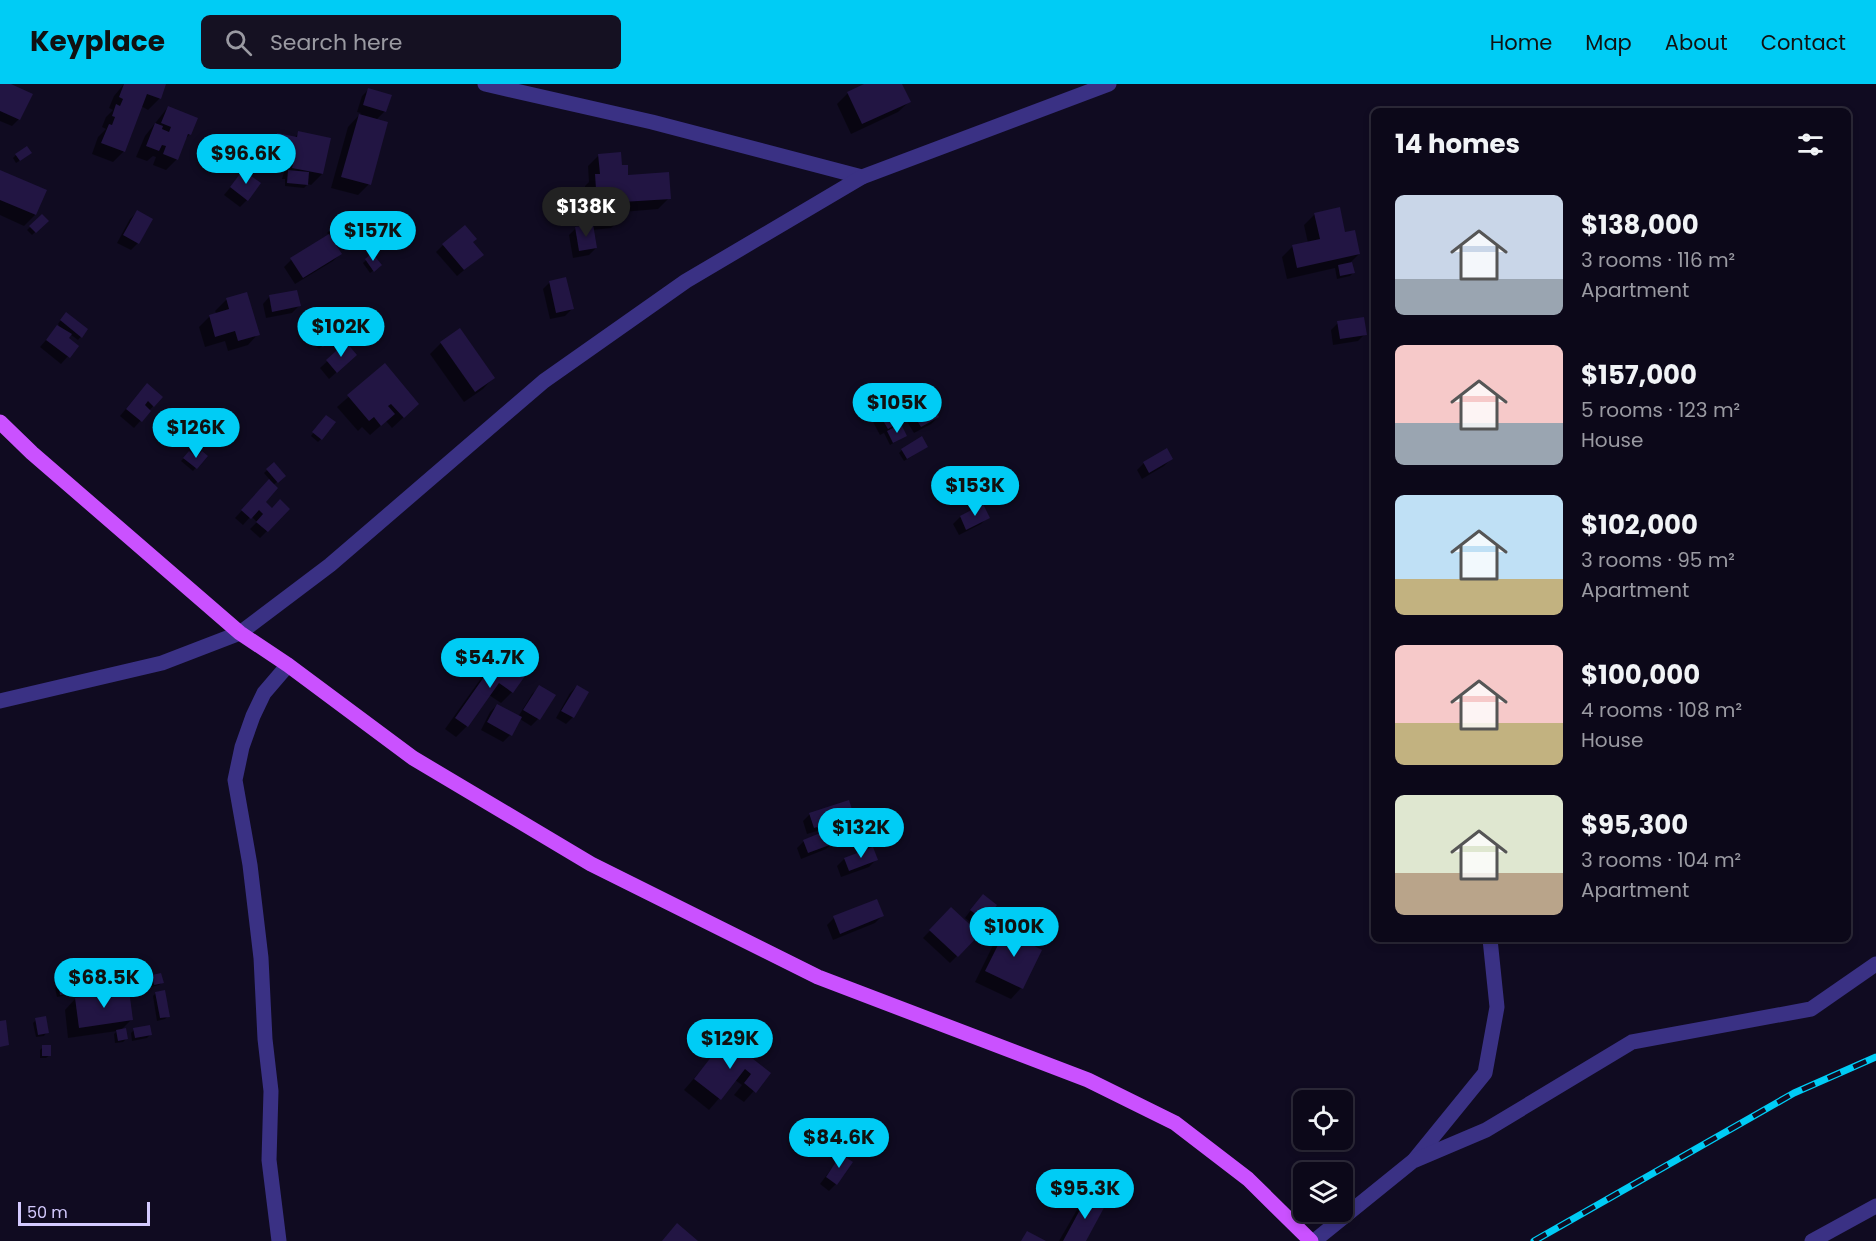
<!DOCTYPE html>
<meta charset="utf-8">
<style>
body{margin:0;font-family:Poppins,sans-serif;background:#151122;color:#f1f3f6;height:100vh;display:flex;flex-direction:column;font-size:22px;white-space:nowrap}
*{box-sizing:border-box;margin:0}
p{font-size:20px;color:#9a9aa2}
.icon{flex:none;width:33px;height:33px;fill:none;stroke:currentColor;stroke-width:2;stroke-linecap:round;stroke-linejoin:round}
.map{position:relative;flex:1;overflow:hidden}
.sheet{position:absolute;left:1371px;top:24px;width:480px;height:834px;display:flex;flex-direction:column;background:#0c0819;border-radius:9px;box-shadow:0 3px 9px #0003,0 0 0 2px #2c2938}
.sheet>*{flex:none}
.buttons{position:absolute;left:1293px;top:1006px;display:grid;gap:12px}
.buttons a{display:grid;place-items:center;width:60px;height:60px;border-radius:9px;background:#0c0819;box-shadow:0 3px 9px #0003,0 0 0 2px #2c2938;font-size:30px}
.scale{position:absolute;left:18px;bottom:15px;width:132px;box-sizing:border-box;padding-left:6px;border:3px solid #d4caff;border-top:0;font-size:16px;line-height:21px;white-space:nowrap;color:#d4caff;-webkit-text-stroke:4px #100b21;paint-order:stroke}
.price{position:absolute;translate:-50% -51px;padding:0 14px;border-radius:21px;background:#00ccf5;color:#111;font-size:20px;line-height:39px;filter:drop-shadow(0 2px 3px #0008)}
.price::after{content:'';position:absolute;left:50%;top:36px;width:18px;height:14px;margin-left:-9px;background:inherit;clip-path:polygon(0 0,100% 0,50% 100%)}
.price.on{background:#222;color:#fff}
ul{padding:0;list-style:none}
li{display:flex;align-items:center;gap:18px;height:150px;padding:0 24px}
li span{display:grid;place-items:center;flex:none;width:168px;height:120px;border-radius:9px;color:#555}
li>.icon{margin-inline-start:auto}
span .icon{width:72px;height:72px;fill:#fffc;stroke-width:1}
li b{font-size:26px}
h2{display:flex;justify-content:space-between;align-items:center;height:72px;padding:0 24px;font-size:26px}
header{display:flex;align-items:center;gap:36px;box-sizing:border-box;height:84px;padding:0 30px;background:#00ccf5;color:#111}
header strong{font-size:28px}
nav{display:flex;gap:33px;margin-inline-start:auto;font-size:21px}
.search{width:420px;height:54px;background:#151122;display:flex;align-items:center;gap:15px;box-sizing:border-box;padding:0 21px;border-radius:9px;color:#9a9aa2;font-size:22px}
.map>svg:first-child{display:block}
</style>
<header>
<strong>Keyplace</strong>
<div class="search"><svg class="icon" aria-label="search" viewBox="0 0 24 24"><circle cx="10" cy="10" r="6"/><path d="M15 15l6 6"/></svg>Search here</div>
<nav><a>Home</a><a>Map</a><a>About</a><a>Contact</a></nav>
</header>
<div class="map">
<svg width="1876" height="1157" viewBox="0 0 1876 1157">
<rect width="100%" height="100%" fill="#100b21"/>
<!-- shadow -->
<g fill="#0007">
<path d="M0 0H7L19 35 12 42 0 37Z"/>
<path d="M124 0H165L159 15 148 26 141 22 124 67 113 78 92 70 98 53 106 45 102 43 106 33 113 26 109 24 114 12Z"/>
<path d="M867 0H900L909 18 898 28 851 50 837 20 848 9Z"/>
<path d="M369 5 385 27 376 36 369 100 358 111 331 104 348 43 361 29 357 28 362 12Z"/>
<path d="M168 23 190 50 183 57 177 75 166 86 153 81 156 73 153 72 147 77 136 73 145 52Z"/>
<path d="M299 49 322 90 311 101 308 100 304 104 285 102V95H282L284 88 262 83 267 62 278 51 294 54Z"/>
<path d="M244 52 254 63 251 66 240 65 241 55Z"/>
<path d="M16 71 27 72 16 79 13 74Z"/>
<path d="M599 71 620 83 627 93 669 114 658 125 622 128V134L611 144 592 146 596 164 589 171 573 174 569 151 576 144 588 142 585 102 589 98 588 82Z"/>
<path d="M0 88 45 107 35 131 24 142 0 131Z"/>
<path d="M243 88 247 116 240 123 224 111Z"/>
<path d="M137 128 151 135 138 159 131 166 117 159 130 135Z"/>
<path d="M1315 130 1344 150 1359 170 1351 178 1353 189 1350 192 1337 195 1335 184 1287 195 1282 173 1293 162 1308 159 1304 141Z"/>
<path d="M42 132 47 137 32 151 27 146Z"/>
<path d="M343 133 350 141 333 158 340 170 333 177 295 200 284 183 291 176 330 152 327 149Z"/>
<path d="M472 159 475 177 457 192 436 168 443 161Z"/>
<path d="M372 171 377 184 370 189 363 179Z"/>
<path d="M550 198 572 225 565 232 550 235 543 205Z"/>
<path d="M246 210 258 250 248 261 228 267 225 257 205 263 199 243 210 232 217 230 215 227 226 216Z"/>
<path d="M270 212 299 222 292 229 266 234 263 220Z"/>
<path d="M63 233 86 246 78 256 70 250 67 254 77 262 61 280 40 263 59 241 58 240Z"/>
<path d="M1338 239 1365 250 1358 257 1333 261 1331 246Z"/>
<path d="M321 242 327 247 336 246 319 265 308 255Z"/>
<path d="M441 259 493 294 483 305 464 318 430 270Z"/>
<path d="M346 260 348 278 329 295 320 284Z"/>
<path d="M384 282 406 331 392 344 386 337 370 351 362 343 358 347 337 323Z"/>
<path d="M921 304 938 333 931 340 914 349 906 336 899 340 905 352 890 361 884 349 880 351 872 336 879 329Z"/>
<path d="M140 308 161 313 134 344 120 332Z"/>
<path d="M323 336 321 355 318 358 311 352Z"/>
<path d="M927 363 904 377 899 369 902 366Z"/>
<path d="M189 369 197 375 206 372 193 387 181 377Z"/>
<path d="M1171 375 1164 382 1142 395 1137 386 1144 379Z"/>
<path d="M274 380 281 395 273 401 263 418 267 447 260 454 250 445 257 438 251 432 243 441 235 434 270 396 264 389Z"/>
<path d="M983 422 988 433 981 440 959 451 953 440 960 433Z"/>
<path d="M498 575 512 608 501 619 489 611 467 642 456 653 445 645 487 586Z"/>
<path d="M577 602 573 633 566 640 556 634 570 609Z"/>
<path d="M539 603 538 635 531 642 520 635 510 651 503 658 481 646 490 628 497 621 518 633 532 610Z"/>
<path d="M810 730 855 741 852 744 854 752 847 759 836 763 835 757 826 765 801 775 797 764 804 757 831 746 830 743 807 750 803 737Z"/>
<path d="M844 775 876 776 869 783 841 793 837 782Z"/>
<path d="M876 816 882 832 875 839 833 856 827 841 834 834Z"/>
<path d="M976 819 995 821 976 843 965 834Z"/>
<path d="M951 825 957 872 950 879 923 854Z"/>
<path d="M1010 838 1017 855 1040 867 1021 904 1011 915 975 898 999 849Z"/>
<path d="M121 888 139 897 136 900 119 902 118 891Z"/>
<path d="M153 893 162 898 159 901 151 903 150 896Z"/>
<path d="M90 894 108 901 105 904 89 907 88 904 84 908 57 913 55 904 58 901 86 898Z"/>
<path d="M156 909 168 932 165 935 157 937 153 912Z"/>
<path d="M75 915 131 936 120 947 126 955 123 958 115 959 114 950 117 947 68 954 65 926Z"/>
<path d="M36 936 47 948 44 952 36 953 33 939Z"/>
<path d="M134 946 150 951 147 954 132 957 131 949Z"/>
<path d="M727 956 769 990 744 1018 734 1011 742 1001 735 996 709 1026 684 1006Z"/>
<path d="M43 963 50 971 46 974H40V966Z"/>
<path d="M841 1072 836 1100 829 1107 820 1100Z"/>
<path d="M1088 1113 1084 1157H1059L1078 1124Z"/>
</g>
<!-- building -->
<g fill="#221543">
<path d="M0 0H11L33 10 20 36 0 27Z"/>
<path d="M124 0H166L161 15 147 10 125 68 101 59 109 40 112 41 115 33 112 32 116 20 120 22 123 15 119 13Z"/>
<path d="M864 0H902L911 18 862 40 847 8Z"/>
<path d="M368 4 392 11 386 28 363 21Z"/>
<path d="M168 22 198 34 191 51 188 50 178 76 163 70 166 62 162 61 159 67 146 62 155 39 163 42 162 45 169 48 171 43 161 39Z"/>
<path d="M359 30 388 38 371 101 341 93Z"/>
<path d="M298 47 331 54 323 90 292 84 294 77 272 73 277 49 297 53Z"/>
<path d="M244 50 257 52 256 64 243 63Z"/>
<path d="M27 62 32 69 20 77 15 70Z"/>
<path d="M621 68 622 81H628V91L669 88 671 115 622 118 624 134 598 136 595 90H600L598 70Z"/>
<path d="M0 86 47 106 36 131 0 116Z"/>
<path d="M243 86 261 99 248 117 230 103Z"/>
<path d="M288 86 309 88 308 101 287 99Z"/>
<path d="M1340 123 1345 148 1355 146 1360 170 1297 184 1292 161 1320 155 1314 129Z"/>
<path d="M137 126 153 135 139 160 123 151Z"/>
<path d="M42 130 49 137 36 149 29 142Z"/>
<path d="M343 131 353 141 338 155 329 145Z"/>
<path d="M593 140 597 164 579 167 575 143Z"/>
<path d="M465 141 477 155 473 158 484 171 464 186 442 160Z"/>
<path d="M329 150 342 170 303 194 290 174Z"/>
<path d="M372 169 382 181 374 188 365 175Z"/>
<path d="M1352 178 1355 189 1340 192 1338 181Z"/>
<path d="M566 193 574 225 556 229 549 197Z"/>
<path d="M297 206 301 222 272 228 269 211Z"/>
<path d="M247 208 260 251 238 257 235 247 215 253 209 231 229 225 226 214Z"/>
<path d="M66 228 88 245 82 254 60 236Z"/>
<path d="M1364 233 1367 251 1340 255 1337 237Z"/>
<path d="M321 240 327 246 332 240 338 246 323 263 310 251Z"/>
<path d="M57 241 72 250 69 254 79 262 70 274 46 256Z"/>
<path d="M460 244 495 294 475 308 440 258Z"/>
<path d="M346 258 357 271 337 289 326 276Z"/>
<path d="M385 279 419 320 404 334 391 320 388 322 395 330 381 342 374 333 369 337 347 311Z"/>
<path d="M147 299 163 313 154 323 148 317 145 321 151 327 142 338 126 325Z"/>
<path d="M922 302 939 333 921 343 913 330 888 345 878 328Z"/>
<path d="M326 331 336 338 322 356 312 348Z"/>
<path d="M901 340 907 352 893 359 887 347Z"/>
<path d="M922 352 928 363 907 375 901 365Z"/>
<path d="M1167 364 1173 375 1149 389 1143 378Z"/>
<path d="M189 367 197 373 202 367 208 372 197 385 183 374Z"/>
<path d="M274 378 286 392 278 399 266 385Z"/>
<path d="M269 395 278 404 266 418 272 424 280 415 290 425 268 448 256 438 263 430 259 426 251 435 241 426Z"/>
<path d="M983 420 990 434 966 446 960 432Z"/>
<path d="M498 573 525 592 513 609 499 599 468 643 455 634Z"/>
<path d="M539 601 556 611 540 636 523 626Z"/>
<path d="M577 601 589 608 574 634 561 627Z"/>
<path d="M497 620 522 633 512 652 487 638Z"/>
<path d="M849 716 857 741 853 743 856 752 843 756 837 737 814 744 809 729Z"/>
<path d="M830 745 835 759 808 769 803 756Z"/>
<path d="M873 763 878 776 849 787 844 774Z"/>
<path d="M983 810 997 821 985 837 970 826Z"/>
<path d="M877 815 884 832 840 850 833 832Z"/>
<path d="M951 823 980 850 958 873 929 846Z"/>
<path d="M1010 837 1024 844 1019 854 1042 866 1023 905 985 887Z"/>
<path d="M138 884 140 897 122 900 120 886Z"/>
<path d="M108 889 110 902 91 905 89 893Z"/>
<path d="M161 889 164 899 154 901 152 891Z"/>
<path d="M87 895 89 906 60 911 58 899Z"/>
<path d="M129 906 133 936 79 944 75 914Z"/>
<path d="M165 906 170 933 160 934 155 908Z"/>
<path d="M46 932 49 949 38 951 35 934Z"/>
<path d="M6 936 9 961 0 963V937Z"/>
<path d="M150 941 152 951 135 954 133 944Z"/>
<path d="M126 944 128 955 118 957 116 946Z"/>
<path d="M726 954 771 989 756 1009 744 999 751 990 745 985 721 1016 694 995Z"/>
<rect x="42" y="961" width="9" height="11"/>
<path d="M841 1070 853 1078 837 1101 826 1093Z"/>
<path d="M1088 1111 1106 1120 1086 1157H1063Z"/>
<path d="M677 1139 698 1157H662Z"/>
<path d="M1027 1147 1046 1157H1021Z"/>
</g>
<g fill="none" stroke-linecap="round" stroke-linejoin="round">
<!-- minor -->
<g stroke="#3a3184" stroke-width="15">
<path d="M485 0 652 38 862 93"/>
<path d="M0 617 162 579 240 549 330 481 544 297 686 197 862 93 1109 0"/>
<path d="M1415 1075 1485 989 1497 923 1490 855"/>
<path d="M279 1157 269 1076 271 1007 265 955 261 874 250 781 235 696 242 663 253 632 264 609 288 581"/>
<path d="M1314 1157 1413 1077 1486 1046 1632 958 1811 925 1876 880"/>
<path d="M1812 1157 1876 1122"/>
</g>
<!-- major -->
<path stroke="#ca51ff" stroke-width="15" d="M0 338 32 369 240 549 288 581 413 674 591 780 818 893 1088 996 1175 1039 1248 1095 1311 1157"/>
<defs>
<path id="rail" d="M1534 1157 1794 1009 1876 973"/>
</defs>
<!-- rail casing -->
<use href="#rail" stroke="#00ccf5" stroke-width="7"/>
<!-- rail -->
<use href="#rail" stroke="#100b21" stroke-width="4.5" stroke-dasharray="14" stroke-linecap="butt"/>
</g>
</svg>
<div class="buttons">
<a><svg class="icon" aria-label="locate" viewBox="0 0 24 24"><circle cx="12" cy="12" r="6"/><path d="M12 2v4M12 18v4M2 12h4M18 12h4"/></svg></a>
<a><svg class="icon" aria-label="layers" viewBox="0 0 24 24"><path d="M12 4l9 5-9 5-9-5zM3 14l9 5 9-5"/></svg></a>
</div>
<div class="scale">50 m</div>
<b class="price" style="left:246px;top:101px">$96.6K</b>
<b class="price on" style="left:586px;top:154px">$138K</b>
<b class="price" style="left:373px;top:178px">$157K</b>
<b class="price" style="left:341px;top:274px">$102K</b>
<b class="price" style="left:897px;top:350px">$105K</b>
<b class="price" style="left:196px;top:375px">$126K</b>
<b class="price" style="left:975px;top:433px">$153K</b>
<b class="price" style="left:490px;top:605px">$54.7K</b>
<b class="price" style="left:861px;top:775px">$132K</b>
<b class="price" style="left:1014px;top:874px">$100K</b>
<b class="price" style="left:104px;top:925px">$68.5K</b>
<b class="price" style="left:730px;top:986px">$129K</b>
<b class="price" style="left:839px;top:1085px">$84.6K</b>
<b class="price" style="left:1085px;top:1136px">$95.3K</b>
<section class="sheet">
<h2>14 homes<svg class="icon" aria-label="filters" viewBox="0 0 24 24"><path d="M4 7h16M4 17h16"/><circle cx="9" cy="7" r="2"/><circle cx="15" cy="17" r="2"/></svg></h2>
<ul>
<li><span style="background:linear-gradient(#c9d6e8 70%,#9aa5b1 0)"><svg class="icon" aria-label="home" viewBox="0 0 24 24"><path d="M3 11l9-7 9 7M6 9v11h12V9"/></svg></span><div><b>$138,000</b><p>3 rooms · 116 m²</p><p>Apartment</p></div></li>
<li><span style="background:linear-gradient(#f6c9c9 65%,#9aa5b1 0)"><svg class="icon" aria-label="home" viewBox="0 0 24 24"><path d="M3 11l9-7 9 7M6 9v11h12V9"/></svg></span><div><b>$157,000</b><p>5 rooms · 123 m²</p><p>House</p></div></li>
<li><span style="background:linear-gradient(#bfe0f5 70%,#c2b280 0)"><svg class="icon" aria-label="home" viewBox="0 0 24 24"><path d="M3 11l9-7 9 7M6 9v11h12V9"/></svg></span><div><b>$102,000</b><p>3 rooms · 95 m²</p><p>Apartment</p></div></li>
<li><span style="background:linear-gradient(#f6c9c9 65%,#c2b280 0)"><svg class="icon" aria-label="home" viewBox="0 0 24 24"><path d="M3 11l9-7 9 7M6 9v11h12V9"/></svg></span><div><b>$100,000</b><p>4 rooms · 108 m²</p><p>House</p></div></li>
<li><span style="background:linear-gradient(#dfe7d0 65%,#b9a48a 0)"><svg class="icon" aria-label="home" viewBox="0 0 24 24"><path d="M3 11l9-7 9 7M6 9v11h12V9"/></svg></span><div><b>$95,300</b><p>3 rooms · 104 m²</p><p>Apartment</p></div></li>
</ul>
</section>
</div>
